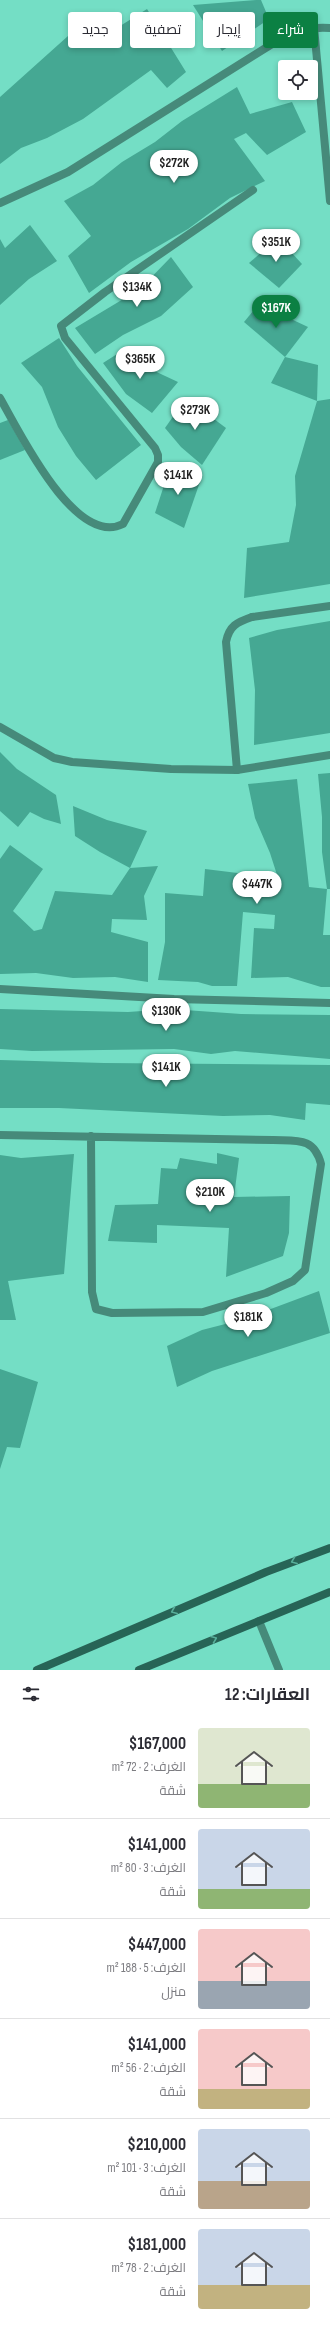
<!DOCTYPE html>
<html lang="ar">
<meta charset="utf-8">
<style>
body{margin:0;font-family:"Sofia Sans Condensed",Cairo,sans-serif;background:#f2f2f3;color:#2b2b33;direction:rtl;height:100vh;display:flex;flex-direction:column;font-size:15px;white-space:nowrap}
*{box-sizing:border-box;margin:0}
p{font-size:13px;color:#7c7c81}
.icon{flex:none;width:22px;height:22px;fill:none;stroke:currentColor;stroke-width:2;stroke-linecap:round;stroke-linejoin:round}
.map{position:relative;height:1670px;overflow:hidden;direction:ltr}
.side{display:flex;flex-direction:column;background:#fff;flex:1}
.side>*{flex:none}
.banner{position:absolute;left:12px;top:12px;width:306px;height:36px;direction:rtl;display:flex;gap:8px}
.controls{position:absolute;left:278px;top:60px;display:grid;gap:8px}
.controls a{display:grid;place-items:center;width:40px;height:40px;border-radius:4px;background:#fff;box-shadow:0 2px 6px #0003;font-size:20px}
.price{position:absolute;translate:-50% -34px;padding:0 9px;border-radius:14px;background:#fff;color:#222;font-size:13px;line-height:26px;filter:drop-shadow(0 1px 2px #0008)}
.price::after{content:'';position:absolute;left:50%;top:24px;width:12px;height:9px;margin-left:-6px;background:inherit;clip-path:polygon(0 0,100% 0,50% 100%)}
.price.selected{background:#0b8043;color:#fff}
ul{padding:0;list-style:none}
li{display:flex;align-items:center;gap:12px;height:100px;padding:0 20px}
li+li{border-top:1px solid #e1e1e2}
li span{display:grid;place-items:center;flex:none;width:112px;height:80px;border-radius:4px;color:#555}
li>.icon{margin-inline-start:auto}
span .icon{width:48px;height:48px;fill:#fffc;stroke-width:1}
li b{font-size:17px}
h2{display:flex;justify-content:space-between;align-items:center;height:48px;padding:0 20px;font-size:17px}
.tag{padding:0 14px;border-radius:4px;background:#fff;box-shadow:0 2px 6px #0003;font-size:14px;line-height:36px}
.tag.selected{background:#0b8043;color:#fff}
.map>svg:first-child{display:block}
</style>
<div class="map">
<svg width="330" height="1670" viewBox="0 0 330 1670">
<rect width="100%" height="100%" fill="#74dec5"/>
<!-- building -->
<g fill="#45a893">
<path d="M256 0H261L269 19 222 51 193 5Z"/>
<path d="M147 9 186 72 167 88 151 70 83 119 47 138 21 148 0 164V97L68 36 97 16 109 33Z"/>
<path d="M237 87 250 114 292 102 306 132 267 155 246 133 234 139 265 181 230 198 188 229 131 262 89 293 68 256 91 236 64 201 93 185 122 162 155 142 182 121Z"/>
<path d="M30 225 57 261 29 279 0 305V239L5 248Z"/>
<path d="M278 238 302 264 279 288 249 263Z"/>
<path d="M171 257 193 287 161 316 123 335 95 354 75 328 140 289Z"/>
<path d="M259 304 308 327 285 357 244 322Z"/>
<path d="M59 338 77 366 141 445 96 480 76 456 58 427 42 387 21 363Z"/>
<path d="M125 349 148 368 178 382 152 413 126 394 103 363Z"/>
<path d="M285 357 318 365 317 401 271 383Z"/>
<path d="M186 398 226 428 202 465 181 447 165 428Z"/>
<path d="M330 399V584L244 598 247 548 289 542 296 505 295 476 317 401Z"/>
<path d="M8 420 25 450 0 460V423Z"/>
<path d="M171 464 201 479 184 528 155 513Z"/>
<path d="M330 621V733L254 745 255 690 249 638 277 630Z"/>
<path d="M0 752 17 769 56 795 61 824 44 819 30 812 18 827 0 811Z"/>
<path d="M330 773V889H327L323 935H330V987H321L288 977 251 978 254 928 274 929 275 915 243 912 237 986H212L198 982 158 980 165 942V893L203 896 205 869 278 878 270 853 255 818 248 784 297 779 309 887 327 889 322 852V817L318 774Z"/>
<path d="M73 806 107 820 147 831 130 868 100 852 75 836Z"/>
<path d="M10 845 43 869 13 911 34 931 42 929 55 891 112 895 130 868 158 866 144 896 147 920 112 919 111 932 148 942V982L115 977 73 978 36 973 0 974V859Z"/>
<path d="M0 1009 128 1012 171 1009 241 1014 330 1015V1059L235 1051 211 1054 174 1049 32 1051 0 1049Z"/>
<path d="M0 1060 104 1063 330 1065V1105L306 1103 305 1120 270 1115 223 1116 59 1108H0Z"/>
<path d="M217 1153 239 1158 234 1197 290 1196 289 1233 283 1256 226 1277 229 1228 157 1225V1243L108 1241 115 1205 158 1204 161 1168 177 1169 180 1158 217 1164Z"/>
<path d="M74 1154 64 1274 8 1281 16 1320H0V1155L21 1158Z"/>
<path d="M319 1291 330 1333 212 1371 177 1387 167 1346 202 1330 241 1320Z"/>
<path d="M0 1369 38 1382 20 1448 7 1447 0 1469Z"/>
</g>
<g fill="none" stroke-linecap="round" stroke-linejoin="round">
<!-- service -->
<path stroke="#468a7a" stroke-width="8" d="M0 727 54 758 72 762 171 769 237 770 226 642C229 626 237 622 252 617"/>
<!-- minor -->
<g stroke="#468a7a" stroke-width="8">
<path d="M314 27 330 201"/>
<path d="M0 203 68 172 272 44C293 33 307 26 330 28"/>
<path d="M0 398C19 431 75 548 123 524L158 462V455L155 448 65 338 61 326 105 292 253 190"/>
<path d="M252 617 330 606"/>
<path d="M237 770 330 755"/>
<path d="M0 989 174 999 330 1003"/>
<path d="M0 1135 273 1140C297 1141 314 1137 321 1164L305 1270 293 1281 266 1293 203 1312 112 1313 96 1309 92 1292 91 1136"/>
<path d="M259 1621 279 1670"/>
</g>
<!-- secondary -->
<g stroke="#276456" stroke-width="8">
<path d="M37 1670 266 1572 330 1548"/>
<path d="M139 1670 330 1592"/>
</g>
</g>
<!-- one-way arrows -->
<defs><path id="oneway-chevron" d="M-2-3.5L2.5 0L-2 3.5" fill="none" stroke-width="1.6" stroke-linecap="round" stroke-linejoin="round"/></defs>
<g stroke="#58ae9a">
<use href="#oneway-chevron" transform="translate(294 1561) rotate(159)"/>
<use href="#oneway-chevron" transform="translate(174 1611) rotate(157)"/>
<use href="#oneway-chevron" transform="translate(214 1639) rotate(-22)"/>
</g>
</svg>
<div class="controls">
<a><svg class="icon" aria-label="locate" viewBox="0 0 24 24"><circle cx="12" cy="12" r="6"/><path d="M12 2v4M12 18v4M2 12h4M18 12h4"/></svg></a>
</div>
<b class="price" style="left:174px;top:184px">$272K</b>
<b class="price" style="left:276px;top:263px">$351K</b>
<b class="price" style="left:137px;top:308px">$134K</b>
<b class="price selected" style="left:276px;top:329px">$167K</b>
<b class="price" style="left:140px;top:380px">$365K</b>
<b class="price" style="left:195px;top:431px">$273K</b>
<b class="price" style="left:178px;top:496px">$141K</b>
<b class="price" style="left:257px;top:905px">$447K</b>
<b class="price" style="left:166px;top:1032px">$130K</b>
<b class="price" style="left:166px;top:1088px">$141K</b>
<b class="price" style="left:210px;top:1213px">$210K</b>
<b class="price" style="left:248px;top:1338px">$181K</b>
<div class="banner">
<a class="tag selected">شراء</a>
<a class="tag">إيجار</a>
<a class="tag">تصفية</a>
<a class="tag">جديد</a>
</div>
</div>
<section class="side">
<h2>العقارات: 12<svg class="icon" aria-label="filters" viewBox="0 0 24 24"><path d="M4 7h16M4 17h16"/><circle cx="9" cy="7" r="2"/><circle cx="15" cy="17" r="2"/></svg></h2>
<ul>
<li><span style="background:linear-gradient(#dfe7d0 70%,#8fb573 0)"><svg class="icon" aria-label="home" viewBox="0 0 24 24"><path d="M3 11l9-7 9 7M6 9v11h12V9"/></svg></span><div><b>$167,000</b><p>الغرف: 2 · 72 m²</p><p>شقة</p></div></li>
<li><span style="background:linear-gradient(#c9d6e8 75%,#8fb573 0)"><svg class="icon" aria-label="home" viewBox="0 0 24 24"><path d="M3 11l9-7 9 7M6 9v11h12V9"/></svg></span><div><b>$141,000</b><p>الغرف: 3 · 80 m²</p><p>شقة</p></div></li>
<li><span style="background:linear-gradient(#f6c9c9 65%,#9aa5b1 0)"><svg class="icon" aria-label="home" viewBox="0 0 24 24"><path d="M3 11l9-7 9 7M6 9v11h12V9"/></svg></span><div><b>$447,000</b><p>الغرف: 5 · 188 m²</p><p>منزل</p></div></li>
<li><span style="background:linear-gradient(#f6c9c9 75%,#c2b280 0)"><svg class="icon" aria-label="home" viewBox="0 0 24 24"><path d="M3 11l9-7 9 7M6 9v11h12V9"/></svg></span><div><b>$141,000</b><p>الغرف: 2 · 56 m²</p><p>شقة</p></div></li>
<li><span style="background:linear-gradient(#c9d6e8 65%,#b9a48a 0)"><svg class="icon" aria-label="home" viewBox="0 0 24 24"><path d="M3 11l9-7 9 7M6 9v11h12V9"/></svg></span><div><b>$210,000</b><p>الغرف: 3 · 101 m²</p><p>شقة</p></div></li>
<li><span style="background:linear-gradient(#c9d6e8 70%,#c2b280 0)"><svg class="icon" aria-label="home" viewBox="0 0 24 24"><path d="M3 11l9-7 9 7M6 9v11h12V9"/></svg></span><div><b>$181,000</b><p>الغرف: 2 · 78 m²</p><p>شقة</p></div></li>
</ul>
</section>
